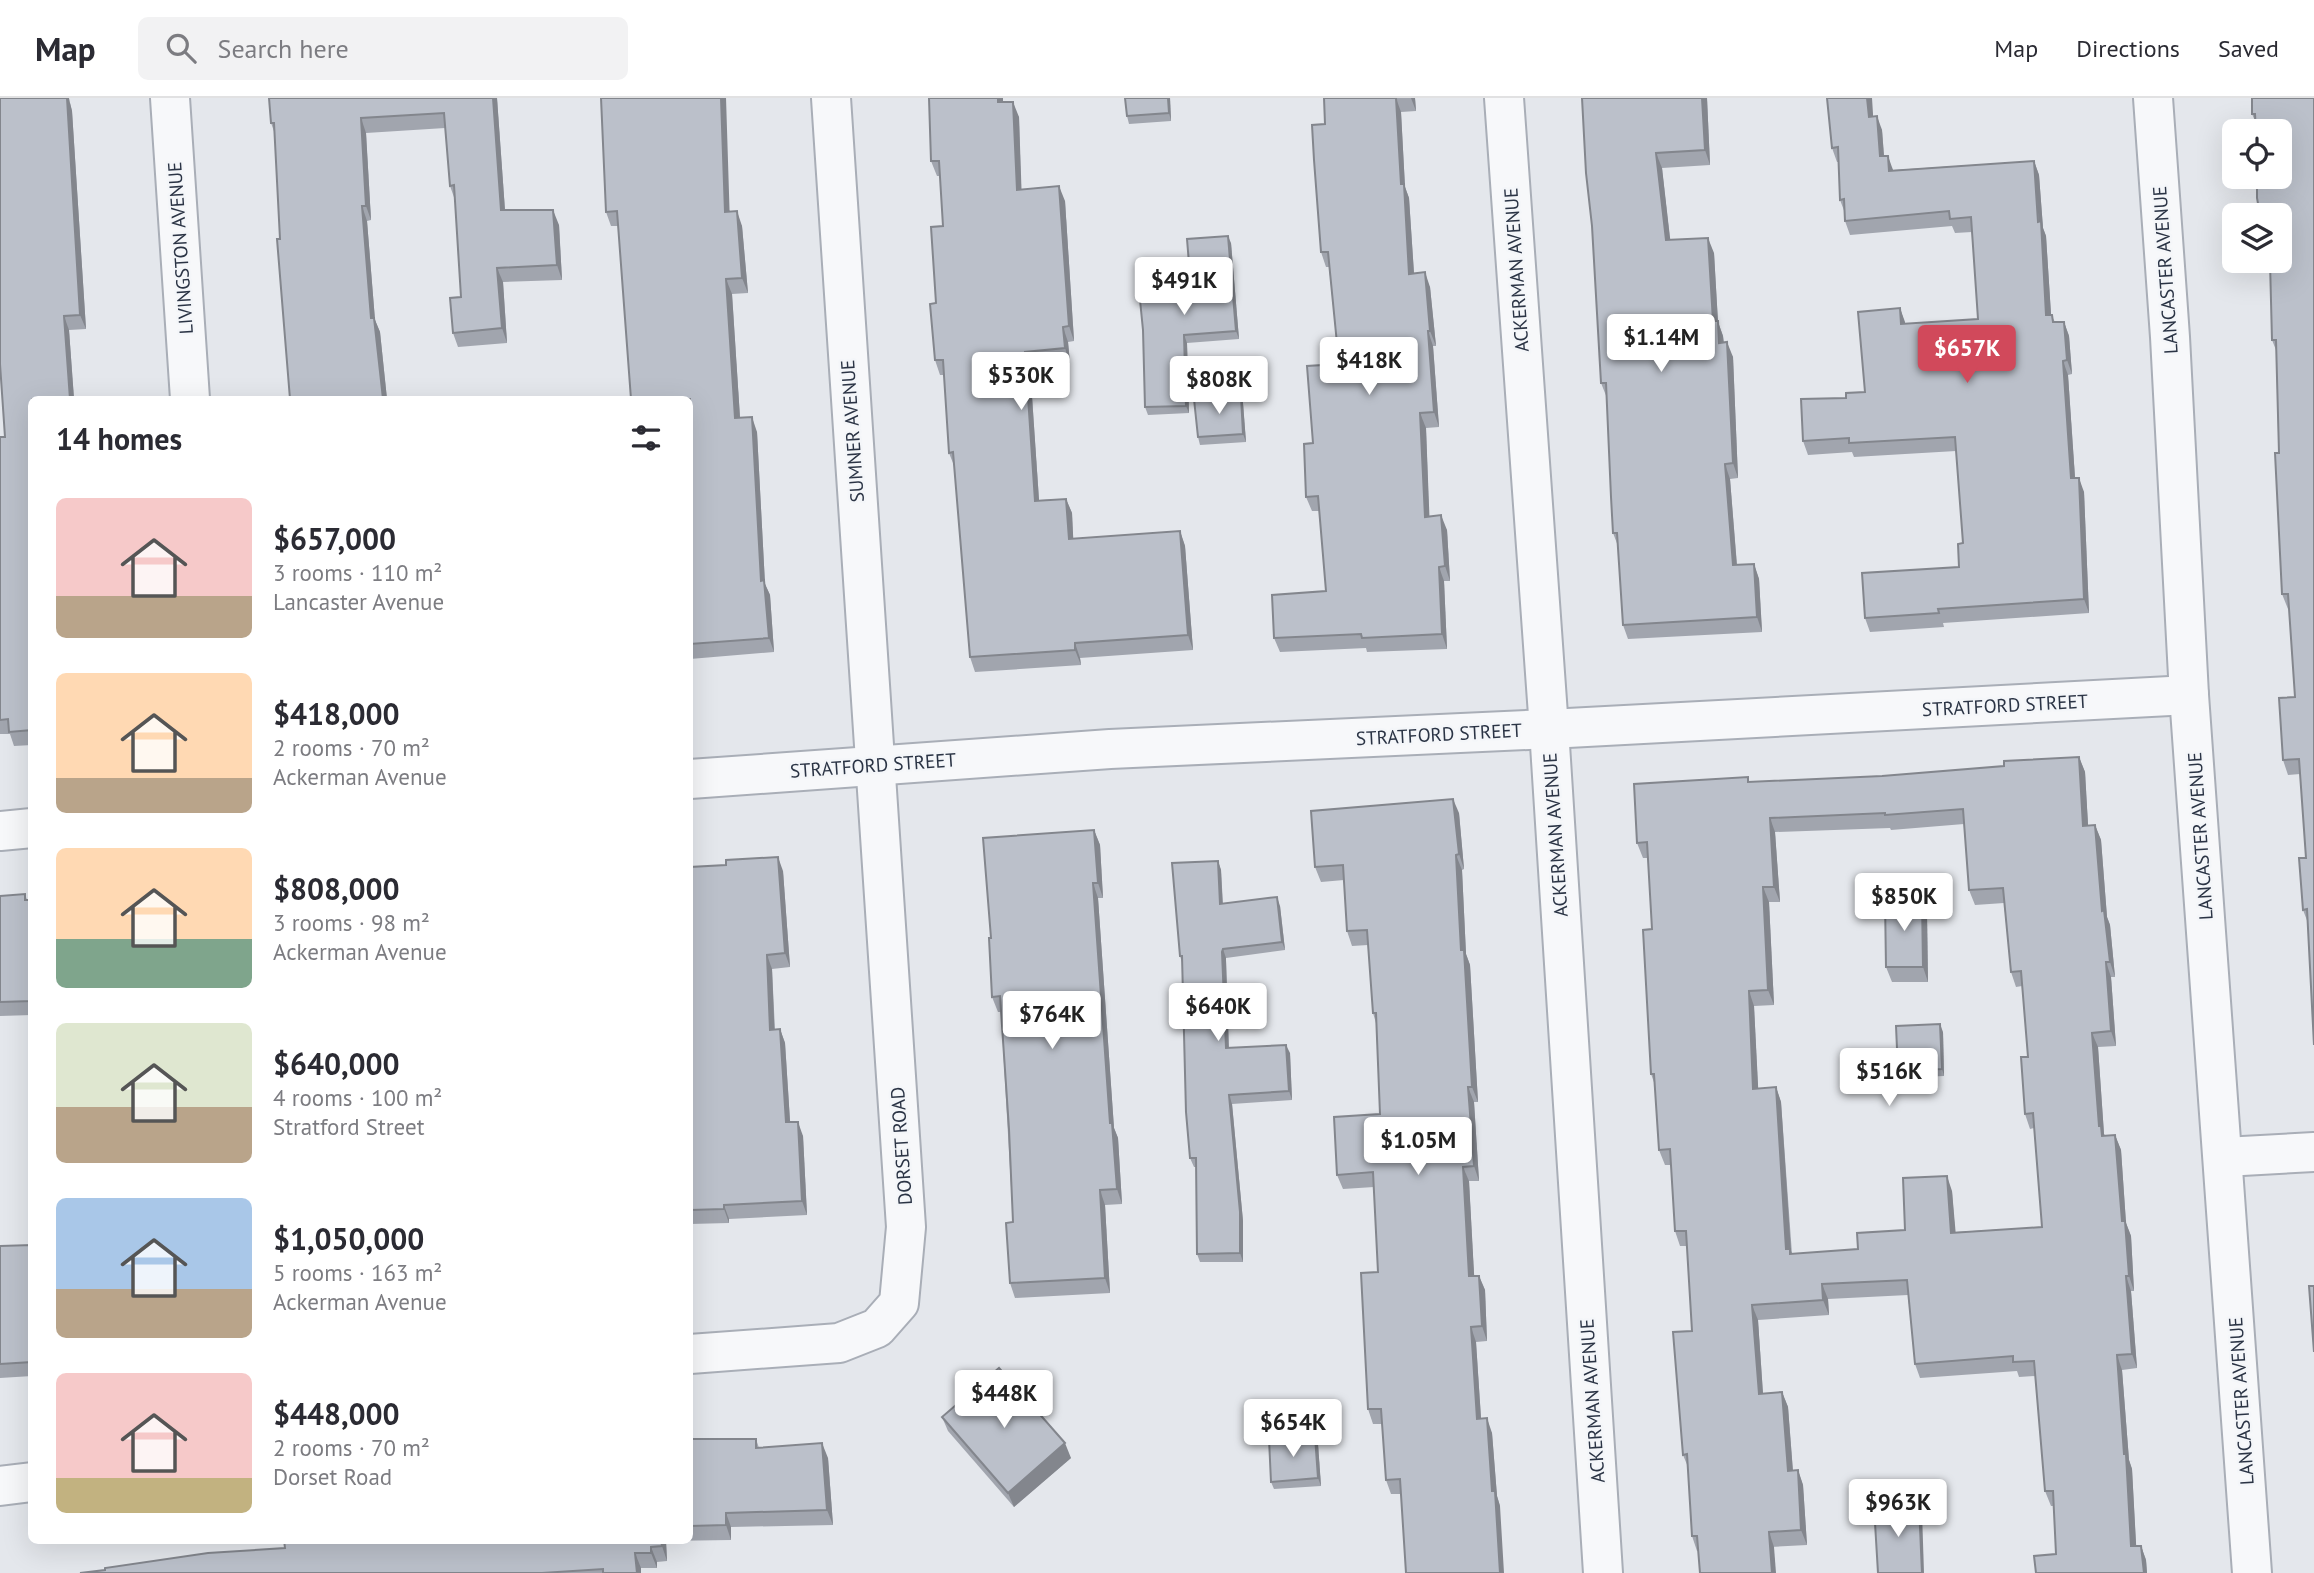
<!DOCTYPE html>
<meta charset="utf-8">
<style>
body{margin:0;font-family:"PT Sans",sans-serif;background:#f2f2f3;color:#2b2b33;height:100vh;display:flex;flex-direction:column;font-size:26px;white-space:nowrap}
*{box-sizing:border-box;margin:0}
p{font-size:23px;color:#7c7c81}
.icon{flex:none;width:38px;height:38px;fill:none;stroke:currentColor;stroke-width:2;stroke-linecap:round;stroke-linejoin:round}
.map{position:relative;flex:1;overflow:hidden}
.side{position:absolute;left:28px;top:298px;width:665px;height:1148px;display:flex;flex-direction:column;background:#fff;border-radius:10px;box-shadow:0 7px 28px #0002}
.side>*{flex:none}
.fabs{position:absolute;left:2222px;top:21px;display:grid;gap:14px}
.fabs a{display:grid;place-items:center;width:70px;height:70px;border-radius:10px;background:#fff;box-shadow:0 7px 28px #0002;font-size:35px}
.price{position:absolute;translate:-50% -60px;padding:0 16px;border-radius:7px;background:#fff;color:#222;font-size:23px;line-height:46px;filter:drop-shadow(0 2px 4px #0008)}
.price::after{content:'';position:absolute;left:50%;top:42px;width:21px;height:16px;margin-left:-10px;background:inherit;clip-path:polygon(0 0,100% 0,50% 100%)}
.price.current{background:#d1495b;color:#fff}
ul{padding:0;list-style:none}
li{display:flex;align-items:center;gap:21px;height:175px;padding:0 28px}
li span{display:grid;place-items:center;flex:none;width:196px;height:140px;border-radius:10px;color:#555}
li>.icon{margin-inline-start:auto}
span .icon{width:84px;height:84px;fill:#fffc;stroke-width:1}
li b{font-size:30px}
h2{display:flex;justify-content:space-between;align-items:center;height:84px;padding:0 28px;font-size:30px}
header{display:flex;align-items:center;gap:42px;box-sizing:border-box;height:98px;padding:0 35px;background:#fff;border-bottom:2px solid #e1e1e2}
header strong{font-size:33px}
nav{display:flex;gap:38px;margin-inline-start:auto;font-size:24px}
.search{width:490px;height:63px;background:#f2f2f3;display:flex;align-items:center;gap:18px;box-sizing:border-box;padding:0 24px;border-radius:10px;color:#7c7c81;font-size:26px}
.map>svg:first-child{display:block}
</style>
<header>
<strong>Map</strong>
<div class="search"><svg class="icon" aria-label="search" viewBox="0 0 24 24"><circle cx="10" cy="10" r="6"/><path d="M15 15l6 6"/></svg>Search here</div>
<nav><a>Map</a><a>Directions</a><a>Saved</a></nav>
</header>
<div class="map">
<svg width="2314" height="1475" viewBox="0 0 2314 1475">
<rect width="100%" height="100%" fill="#e4e7ec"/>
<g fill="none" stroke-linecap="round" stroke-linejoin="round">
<defs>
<g id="minor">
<path d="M170 0 190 301"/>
<path d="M1504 0 1549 631 1603 1475"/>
<path d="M2153 0 2170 239 2189 597 2252 1475"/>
<path d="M690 681 1110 651 1549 631 2189 597"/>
<path d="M0 733 32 730"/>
<path d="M2224 1059 2314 1054"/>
<path d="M690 1256 839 1245 877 1230 899 1205 906 1129 831 0"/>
<path d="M0 1388 32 1384"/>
</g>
</defs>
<!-- minor casing -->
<use href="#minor" stroke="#a9aeb7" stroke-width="42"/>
<!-- minor -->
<use href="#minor" stroke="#f7f8fa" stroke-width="38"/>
</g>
<!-- wall -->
<g fill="#a1a5ae" fill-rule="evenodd">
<path d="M497 0 505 112 559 127 562 182 503 184 507 245 458 249 453 235 461 199 455 102 450 88 445 30 366 35 371 122 367 123 375 222 380 234 387 301H290L280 141 275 36 271 25Z"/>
<path d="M601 0 730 113 742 128 748 195 732 196 740 320 757 334 765 486 770 497 774 554 690 561V301L619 128H611L606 114Z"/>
<path d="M1125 0H1170L1171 23 1129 26 1127 18Z"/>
<path d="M1324 0H1415L1416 13 1401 14 1405 89 1409 100 1414 175 1430 189 1436 248H1433L1439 329 1426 330 1429 418 1447 432 1450 483H1444L1447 551 1367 554 1366 550 1280 554 1274 540 1326 493 1319 413H1312L1306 399 1313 345 1339 266 1329 169H1326L1321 154 1325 26Z"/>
<path d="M1582 0H1707L1710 67 1662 70 1670 142 1714 155 1718 224 1723 238 1724 245 1733 259 1738 380 1730 381 1737 467 1754 466 1759 481 1762 534 1628 541 1623 527 1618 448 1613 435 1607 300 1601 285 1592 128Z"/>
<path d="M2314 0 2308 825 2303 812 2306 760 2300 676 2288 677 2283 662 2295 599 2289 511H2288L2282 496 2276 252 2272 242 2271 177 2266 165 2256 25 2252 16Z"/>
<path d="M1003 4 1019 19 1021 91 1065 103 1074 243 1068 244 1070 265 1030 269 1039 402 1066 401 1072 415 1073 441 1180 433 1185 448 1193 552 1080 560 1081 567 975 574 970 559 955 370 949 355 944 277H940L935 262 936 205 943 128 940 78H937L931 63Z"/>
<path d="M70 5 72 13 86 231 69 232 74 301H32V647L14 648 10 636H0V339H5Z"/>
<path d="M1873 18 1882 32 1884 58 1893 72 2034 63 2039 77 2043 130 2046 138 2051 217 2055 224H2064L2069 238 2072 276 2068 277 2075 380 2084 394 2089 515 1943 525 1944 529 1870 534 1865 520 1959 469 1963 445 1956 353 1854 359 1852 354 1808 357 1803 343 1846 300 1865 294 1900 210 1905 226 1978 221 1972 134 1955 135 1952 128 1850 137 1845 123V115L1840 102 1839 64H1837L1832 50Z"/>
<path d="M1231 145 1239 241 1187 245 1189 315 1148 317 1145 309 1190 178Z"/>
<path d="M1241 298 1243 305 1246 344 1200 347 1198 339Z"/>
<path d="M2079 659 2085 674 2088 728 2095 727 2101 742 2107 819 2110 827 2115 879H2111L2116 948 2098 949 2104 1036 2105 1038 2115 1037 2121 1052 2126 1125 2131 1138 2134 1193H2131L2137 1270 2122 1272 2129 1362 2132 1371 2136 1448H2141L2146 1462 2147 1475H2036L2056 1456 2054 1408H2051L2045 1393 2035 1278 2019 1279 2017 1273 1920 1280 1915 1266 1908 1197 1828 1201 1829 1217 1758 1222 1763 1296 1782 1294 1788 1309 1793 1373 1798 1372 1803 1387 1807 1447 1697 1453 1692 1438 1688 1369 1683 1357 1692 1233 1687 1148H1680L1675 1133 1671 1067H1665L1659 1052 1655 987 1651 976 1652 831 1648 760H1643L1637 745 1750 684 1882 678 2004 668ZM1964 726 1969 792 1975 807 2004 805 2011 874 2016 889 2022 888 2028 959 2025 1016 2030 1031 2034 1030 2042 1129 1955 1134 1952 1093 1905 1132 1858 1151 1792 1156 1781 1004 1776 989 1758 991 1754 908 1774 907 1769 804H1780L1775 734 1890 730 1891 732Z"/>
<path d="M1459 715 1464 771 1462 772 1466 856 1470 867 1478 1004H1474L1479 1083H1469L1474 1178H1479L1485 1192 1487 1243 1476 1244 1481 1320 1492 1335 1497 1398 1500 1408 1401 1396H1391L1386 1382 1382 1326H1373L1368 1311 1378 1174 1374 1089 1343 1091 1337 1077 1380 1016 1376 925 1373 915 1368 847 1352 848 1347 833 1344 782 1321 784 1315 769Z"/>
<path d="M1094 732 1100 747 1103 800H1098L1114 1030 1118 1040 1122 1106 1105 1107 1110 1195 1015 1200 1010 1185 1013 1124 1001 914H998L992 899 991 840Z"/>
<path d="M1218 763 1221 772 1223 806 1280 808 1285 852 1226 860V862L1229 950 1290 955 1292 1002 1232 1006 1243 1123V1164H1200L1197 1156 1196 1069H1194L1190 1060 1182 864 1180 858Z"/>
<path d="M690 769 783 773 790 869 772 871 775 932 780 931 785 945 790 1024 803 1038 807 1117 729 1121V1125L690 1126Z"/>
<path d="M25 796 27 802H32V917L0 918V798Z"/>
<path d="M1927 816 1928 884H1892L1886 869Z"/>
<path d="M1943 934 1944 978 1901 980 1898 973Z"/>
<path d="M32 1147V1278L0 1280V1148Z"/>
<path d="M942 1319 1071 1360 1014 1409 948 1333Z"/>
<path d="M1315 1338 1318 1346 1321 1388 1274 1391 1271 1384Z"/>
<path d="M690 1341H756L759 1350 828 1360 833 1427 731 1429V1442L666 1443 667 1463 657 1464V1470H641V1475H80L285 1450 284 1442H690Z"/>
</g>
<!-- shaded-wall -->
<g fill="#83868d">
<path d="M65 0H69L70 5 72 13 86 231 80 217Z"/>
<path d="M493 0H497L506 127 501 112Z"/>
<path d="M721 0H726L730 128 725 114Z"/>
<path d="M998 0H1003V19L998 4Z"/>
<path d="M1168 0H1170L1171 23 1169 15Z"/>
<path d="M1396 0 1401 14 1405 89 1409 100 1415 191 1409 176 1401 86Z"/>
<path d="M1411 0H1415L1416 13Z"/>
<path d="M1702 0H1707L1710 67 1705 52Z"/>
<path d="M1867 0H1872L1874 33 1869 19Z"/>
<path d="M1013 4 1019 19 1022 106 1017 92Z"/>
<path d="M1877 18 1882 32 1885 72 1880 58Z"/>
<path d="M361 20 366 35 371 122 366 108Z"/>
<path d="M1656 55 1662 70 1672 157 1666 142Z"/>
<path d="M1888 58 1893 72 1894 87 1889 73Z"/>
<path d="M2034 63 2039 77 2043 130 2046 138 2052 231 2046 217Z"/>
<path d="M1059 88 1065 103 1074 243 1069 228Z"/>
<path d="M362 108 367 123 375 222 380 234 387 301H383L371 220Z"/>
<path d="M553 112 559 127 562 182 557 167Z"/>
<path d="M737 113 742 128 748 195 742 180Z"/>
<path d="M1228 138 1231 145 1239 241 1236 233Z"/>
<path d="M1708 140 1714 155 1718 224 1723 238 1725 260 1713 223Z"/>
<path d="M497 170 503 184 507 245 502 230Z"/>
<path d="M1425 174 1430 189 1436 248 1430 233Z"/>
<path d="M726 181 732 196 741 335 735 320Z"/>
<path d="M1900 210 1905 224 1906 240 1901 226Z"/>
<path d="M64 218 69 232 74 301H70Z"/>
<path d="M2064 224 2069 238 2072 276 2067 262Z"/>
<path d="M1063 229 1068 244 1070 265 1065 250Z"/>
<path d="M1428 233 1433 248 1439 329 1434 314Z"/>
<path d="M1184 237 1187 245 1189 315 1186 308Z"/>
<path d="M1727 244 1733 259 1738 380 1733 365Z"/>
<path d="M1025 254 1030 269 1040 417 1035 403Z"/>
<path d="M2063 263 2068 277 2076 394 2071 380Z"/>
<path d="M1241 298 1243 305 1246 344 1243 336Z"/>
<path d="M1420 315 1426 330 1430 433 1425 419Z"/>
<path d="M752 319 757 334 765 486 770 497 774 554 769 540 761 483Z"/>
<path d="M1725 366 1730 381 1738 482 1733 467Z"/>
<path d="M2079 380 2084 394 2089 515 2084 501Z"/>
<path d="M1066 401 1072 415 1074 456 1069 441Z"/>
<path d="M1441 417 1447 432 1450 483 1445 468Z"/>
<path d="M1180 433 1185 448 1193 552 1188 537Z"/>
<path d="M1754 466 1759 481 1762 534 1757 519Z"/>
<path d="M1439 469 1444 483 1447 551 1442 536Z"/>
<path d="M1075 545 1080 560 1081 567 1075 552Z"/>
<path d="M2079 659 2085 674 2089 743 2083 728Z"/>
<path d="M1453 701 1459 715 1464 771 1459 756Z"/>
<path d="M1770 720 1775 734 1780 804 1774 789Z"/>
<path d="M2095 727 2101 742 2107 819 2110 827 2115 879 2110 864 2102 813Z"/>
<path d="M1094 732 1100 747 1103 800 1098 785Z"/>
<path d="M1456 757 1462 772 1466 856 1470 867 1478 1004 1472 989 1461 852Z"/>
<path d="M778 759 783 773 790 869 785 855Z"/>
<path d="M1218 763 1221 772 1223 815 1220 806Z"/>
<path d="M1093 785 1098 800 1114 1030 1118 1040 1122 1106 1117 1091 1110 1025Z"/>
<path d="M1763 789 1769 804 1774 907 1768 892Z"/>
<path d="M1277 799 1280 808 1285 852 1282 844Z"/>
<path d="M1922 801 1927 816 1928 884 1923 869Z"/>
<path d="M1223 851 1226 860V862L1229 959 1226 950 1222 854Z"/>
<path d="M767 857 772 871 775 946 770 932Z"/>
<path d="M2106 864 2111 879 2116 948 2111 933Z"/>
<path d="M1749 893 1754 908 1759 1006 1753 991Z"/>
<path d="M1940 926 1943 934 1944 978 1942 971Z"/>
<path d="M780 931 785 945 791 1038 786 1024Z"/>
<path d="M2092 935 2098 949 2104 1036 2107 1043 2102 1038 2099 1028Z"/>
<path d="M1286 947 1290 955 1292 1002 1289 993Z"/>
<path d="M1468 989 1474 1004 1479 1083 1474 1068Z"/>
<path d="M1776 989 1781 1004 1791 1153 1796 1166 1786 1151Z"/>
<path d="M1229 997 1232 1006 1243 1123V1164L1240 1155Z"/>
<path d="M798 1024 803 1038 807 1117 802 1103Z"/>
<path d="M2115 1037 2121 1052 2126 1125 2131 1138 2134 1193 2129 1178 2122 1123Z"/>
<path d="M1463 1069 1469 1083 1475 1193 1469 1178Z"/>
<path d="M1947 1078 1952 1093 1957 1150 1951 1135Z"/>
<path d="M1100 1092 1105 1107 1110 1195 1105 1180Z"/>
<path d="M724 1107 729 1121V1125L724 1111Z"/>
<path d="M1479 1178 1485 1192 1487 1243 1482 1228Z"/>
<path d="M2126 1178 2131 1193 2137 1270 2132 1256Z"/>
<path d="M1822 1186 1828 1201 1829 1217 1823 1202Z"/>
<path d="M1752 1207 1758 1222 1764 1311 1759 1296Z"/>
<path d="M1471 1229 1476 1244 1482 1336 1477 1321Z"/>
<path d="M2117 1257 2122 1272 2129 1362 2132 1371 2137 1463 2131 1448Z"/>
<path d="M1782 1294 1788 1309 1794 1388 1788 1373Z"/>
<path d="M1487 1320 1492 1335 1497 1398 1500 1408 1504 1475H1500L1492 1393Z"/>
<path d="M1315 1338 1318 1346 1321 1388 1318 1380Z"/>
<path d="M822 1345 828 1360 833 1427 827 1412Z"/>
<path d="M1065 1345 1071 1360 1014 1409 1008 1395Z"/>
<path d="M1798 1372 1803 1387 1807 1447 1801 1432Z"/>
<path d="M1919 1407 1922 1414 1924 1475H1922Z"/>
<path d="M726 1415 731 1429V1442L726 1427Z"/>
<path d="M1769 1434 1774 1449 1776 1475H1772Z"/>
<path d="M661 1442H666V1443L667 1463 662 1448Z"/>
<path d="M2141 1448 2146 1462 2147 1475H2144Z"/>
<path d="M651 1449 657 1464V1470L651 1455Z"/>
<path d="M635 1455 641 1470V1475H637Z"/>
</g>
<!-- building -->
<g fill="#bbc0ca" stroke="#83868d" stroke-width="2" fill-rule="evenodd">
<path d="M0 0H67L80 217 64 218 70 301H32V632L9 634 8 621 0 622V339H5L0 266Z"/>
<path d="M269 0H493L501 112H553L557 167 497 170 502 230 453 235 450 200 461 199 454 87 450 88 444 15 361 20 366 108H362L371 220H374L383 301H290L277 141H280L274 25H271Z"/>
<path d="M601 0H721L725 114 737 113 742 180 726 181 735 320 752 319 761 483 764 482 769 540 690 546V301H631L617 113 606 114Z"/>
<path d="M929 0H998V4H1013L1017 92 1059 88 1069 228 1063 229 1065 250 1025 254 1035 403 1066 401 1069 441 1180 433 1188 537 1075 545V552L970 559 953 354 949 355 943 262H935L930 206 936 205 931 129 943 128 939 63H931Z"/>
<path d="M1125 0H1168L1169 15 1127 18Z"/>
<path d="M1324 0H1396L1401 86H1404L1409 176 1425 174 1430 233H1428L1434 314 1420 315 1425 419 1441 417 1445 468 1439 469 1442 536 1362 540 1361 536 1274 540 1272 497 1326 493 1318 398 1306 399 1304 346 1313 345 1307 268 1339 266 1328 154H1321L1314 62 1312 27 1325 26Z"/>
<path d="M1582 0H1702L1705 52 1656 55 1666 142 1708 140 1713 223H1718L1719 245 1727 244 1733 365 1725 366 1733 467 1754 466 1757 519 1623 527 1617 435H1613L1611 399 1606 285H1601L1592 128 1586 75Z"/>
<path d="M1827 0H1867L1869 19 1877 18 1880 58H1888L1889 73 2034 63 2038 124 2041 123 2046 217H2052L2053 224H2064L2067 262 2063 263 2071 380H2079L2084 501 1938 511 1939 515 1865 520 1862 475 1959 469 1958 446 1963 445 1955 339 1849 345V340L1803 343 1801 301 1846 300V295L1865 294 1858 214 1900 210 1901 226 1978 221 1971 119 1950 121 1949 113 1845 123 1844 101 1840 102 1838 49 1832 50Z"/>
<path d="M2252 0H2314V947L2307 811 2303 812 2299 760H2306L2299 661 2283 662 2279 600 2295 599 2288 496H2282L2275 355H2279L2276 242H2272L2270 164 2266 165V163H2280V117H2260L2257 100V79H2280V33H2256L2255 16H2252Z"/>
<path d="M1228 138 1236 233 1184 237 1186 308 1145 309 1143 232 1138 182 1190 178 1187 141Z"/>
<path d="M1241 298 1243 336 1198 339 1194 301Z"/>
<path d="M2079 659 2083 728 2095 727 2102 813 2104 812 2110 864H2106L2111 933 2092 935 2099 1028H2101L2102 1038 2115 1037 2122 1123H2125L2129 1178H2126L2132 1256 2117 1257 2124 1356H2126L2131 1448H2141L2144 1475H2036L2034 1458 2056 1456 2053 1393H2045L2034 1263 2013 1264V1258L1915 1266 1907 1182 1822 1186 1823 1202 1752 1207 1759 1296 1782 1294 1788 1373 1798 1372 1801 1432 1769 1434 1772 1475H1700L1697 1438H1692L1687 1356 1683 1357 1673 1234 1692 1233 1686 1133H1675L1670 1051 1659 1052 1654 976H1651L1643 832 1652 831 1647 744 1637 745 1634 686 1748 679V684L1882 678 2004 668V663ZM1963 711 1969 792 2003 790 2011 874 2021 873 2028 959H2021L2025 1016 2033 1015 2042 1129 1951 1135 1947 1078 1903 1080 1905 1132 1857 1135 1858 1151 1790 1156V1151H1786L1776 989 1753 991 1749 893 1768 892 1763 789H1774L1770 720 1885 715V717Z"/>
<path d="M1453 701 1459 756 1456 757 1461 852H1464L1472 989H1468L1474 1068 1463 1069 1469 1178H1479L1482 1228 1471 1229 1477 1321 1487 1320 1492 1393H1495L1500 1475H1406L1400 1381 1386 1382 1381 1311H1368L1361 1175 1378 1174 1373 1074 1337 1077 1334 1019 1380 1016 1376 915H1373L1367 832 1347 833 1343 767 1315 769 1311 713Z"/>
<path d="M1094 732 1098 785H1093L1110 1025H1112L1117 1091 1100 1092 1105 1180 1010 1185 1006 1125 1013 1124 1009 1031 1000 898 992 899 989 840H991L983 740Z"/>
<path d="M778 759 785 855 767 857 770 932 780 931 786 1024H798L802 1103 724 1107V1111L690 1112V769L726 767V762Z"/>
<path d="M1218 763 1220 806 1277 799 1282 844 1223 851 1222 854 1226 950 1286 947 1289 993 1229 997 1240 1114V1155L1197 1156 1196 1060H1190L1186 1014 1182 858H1180L1172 765Z"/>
<path d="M25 796V802H32V903L0 904V798Z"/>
<path d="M1922 801 1923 869H1886L1885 802Z"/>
<path d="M1940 926 1942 971 1898 973 1896 928Z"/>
<path d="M32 1147V1264L0 1266V1148Z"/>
<path d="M2309 1188H2314V1254Z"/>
<path d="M999 1270 1065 1345 1008 1395 942 1319Z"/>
<path d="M1315 1338 1318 1380 1271 1384 1269 1341Z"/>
<path d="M690 1341H756V1350L822 1345 827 1412 726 1415V1427L690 1428Z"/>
<path d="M1919 1407 1922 1475H1878L1874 1408Z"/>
<path d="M284 1442H661L662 1448 651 1449V1455H635L637 1475H603V1471L542 1475H80L105 1472V1470L208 1455 285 1450Z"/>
</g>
<g text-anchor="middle" stroke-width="5" stroke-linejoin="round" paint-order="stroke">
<!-- street labels -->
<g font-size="19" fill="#2b3445" stroke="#f4f6f9">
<text transform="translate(180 150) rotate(-94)" y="7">LIVINGSTON AVENUE</text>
<text transform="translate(1516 172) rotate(-94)" y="7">ACKERMAN AVENUE</text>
<text transform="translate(2165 172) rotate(-94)" y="7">LANCASTER AVENUE</text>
<text transform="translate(852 333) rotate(-94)" y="7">SUMNER AVENUE</text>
<text transform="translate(2005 607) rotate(-3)" y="7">STRATFORD STREET</text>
<text transform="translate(1439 636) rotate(-3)" y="7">STRATFORD STREET</text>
<text transform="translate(873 667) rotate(-4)" y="7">STRATFORD STREET</text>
<text transform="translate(1555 737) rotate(-94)" y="7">ACKERMAN AVENUE</text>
<text transform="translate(2200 738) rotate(-94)" y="7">LANCASTER AVENUE</text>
<text transform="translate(901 1048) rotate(-94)" y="7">DORSET ROAD</text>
<text transform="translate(1592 1303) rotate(-94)" y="7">ACKERMAN AVENUE</text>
<text transform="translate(2241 1303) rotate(-94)" y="7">LANCASTER AVENUE</text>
</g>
</g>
</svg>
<div class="fabs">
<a><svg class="icon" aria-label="locate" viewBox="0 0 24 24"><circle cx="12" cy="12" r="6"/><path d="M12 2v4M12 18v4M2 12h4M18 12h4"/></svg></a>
<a><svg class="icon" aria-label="layers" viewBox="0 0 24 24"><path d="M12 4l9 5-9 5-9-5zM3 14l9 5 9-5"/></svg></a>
</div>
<b class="price" style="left:1184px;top:219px">$491K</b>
<b class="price" style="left:1661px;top:276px">$1.14M</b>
<b class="price current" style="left:1967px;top:287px">$657K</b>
<b class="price" style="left:1369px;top:299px">$418K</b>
<b class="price" style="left:1021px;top:314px">$530K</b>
<b class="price" style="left:1219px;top:318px">$808K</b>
<b class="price" style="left:1904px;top:835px">$850K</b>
<b class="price" style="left:1218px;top:945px">$640K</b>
<b class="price" style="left:1052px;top:953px">$764K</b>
<b class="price" style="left:1889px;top:1010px">$516K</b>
<b class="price" style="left:1418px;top:1079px">$1.05M</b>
<b class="price" style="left:1004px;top:1332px">$448K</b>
<b class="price" style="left:1293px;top:1361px">$654K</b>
<b class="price" style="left:1898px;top:1441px">$963K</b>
<section class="side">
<h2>14 homes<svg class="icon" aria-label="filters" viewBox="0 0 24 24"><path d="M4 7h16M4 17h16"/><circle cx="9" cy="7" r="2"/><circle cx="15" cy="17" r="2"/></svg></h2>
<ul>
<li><span style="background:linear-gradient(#f6c9c9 70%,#b9a48a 0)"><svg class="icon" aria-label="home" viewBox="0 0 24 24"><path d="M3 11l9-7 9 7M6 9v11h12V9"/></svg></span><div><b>$657,000</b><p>3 rooms · 110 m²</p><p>Lancaster Avenue</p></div></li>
<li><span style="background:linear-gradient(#ffd9b3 75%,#b9a48a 0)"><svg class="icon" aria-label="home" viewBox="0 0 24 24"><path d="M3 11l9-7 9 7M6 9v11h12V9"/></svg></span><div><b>$418,000</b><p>2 rooms · 70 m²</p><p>Ackerman Avenue</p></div></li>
<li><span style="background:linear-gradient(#ffd9b3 65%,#7fa58c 0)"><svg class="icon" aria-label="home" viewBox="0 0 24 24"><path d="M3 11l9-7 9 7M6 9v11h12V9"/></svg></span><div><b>$808,000</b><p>3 rooms · 98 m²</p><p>Ackerman Avenue</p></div></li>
<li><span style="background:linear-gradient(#dfe7d0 60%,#b9a48a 0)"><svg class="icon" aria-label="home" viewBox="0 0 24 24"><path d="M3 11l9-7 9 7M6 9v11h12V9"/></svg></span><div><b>$640,000</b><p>4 rooms · 100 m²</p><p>Stratford Street</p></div></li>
<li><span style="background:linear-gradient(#a9c7e8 65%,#b9a48a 0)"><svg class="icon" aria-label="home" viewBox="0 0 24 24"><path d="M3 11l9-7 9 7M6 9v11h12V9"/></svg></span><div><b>$1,050,000</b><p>5 rooms · 163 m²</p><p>Ackerman Avenue</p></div></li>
<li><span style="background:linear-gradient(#f6c9c9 75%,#c2b280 0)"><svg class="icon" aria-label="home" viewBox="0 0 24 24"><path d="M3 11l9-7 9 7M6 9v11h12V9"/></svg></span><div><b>$448,000</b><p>2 rooms · 70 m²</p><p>Dorset Road</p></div></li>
</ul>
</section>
</div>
